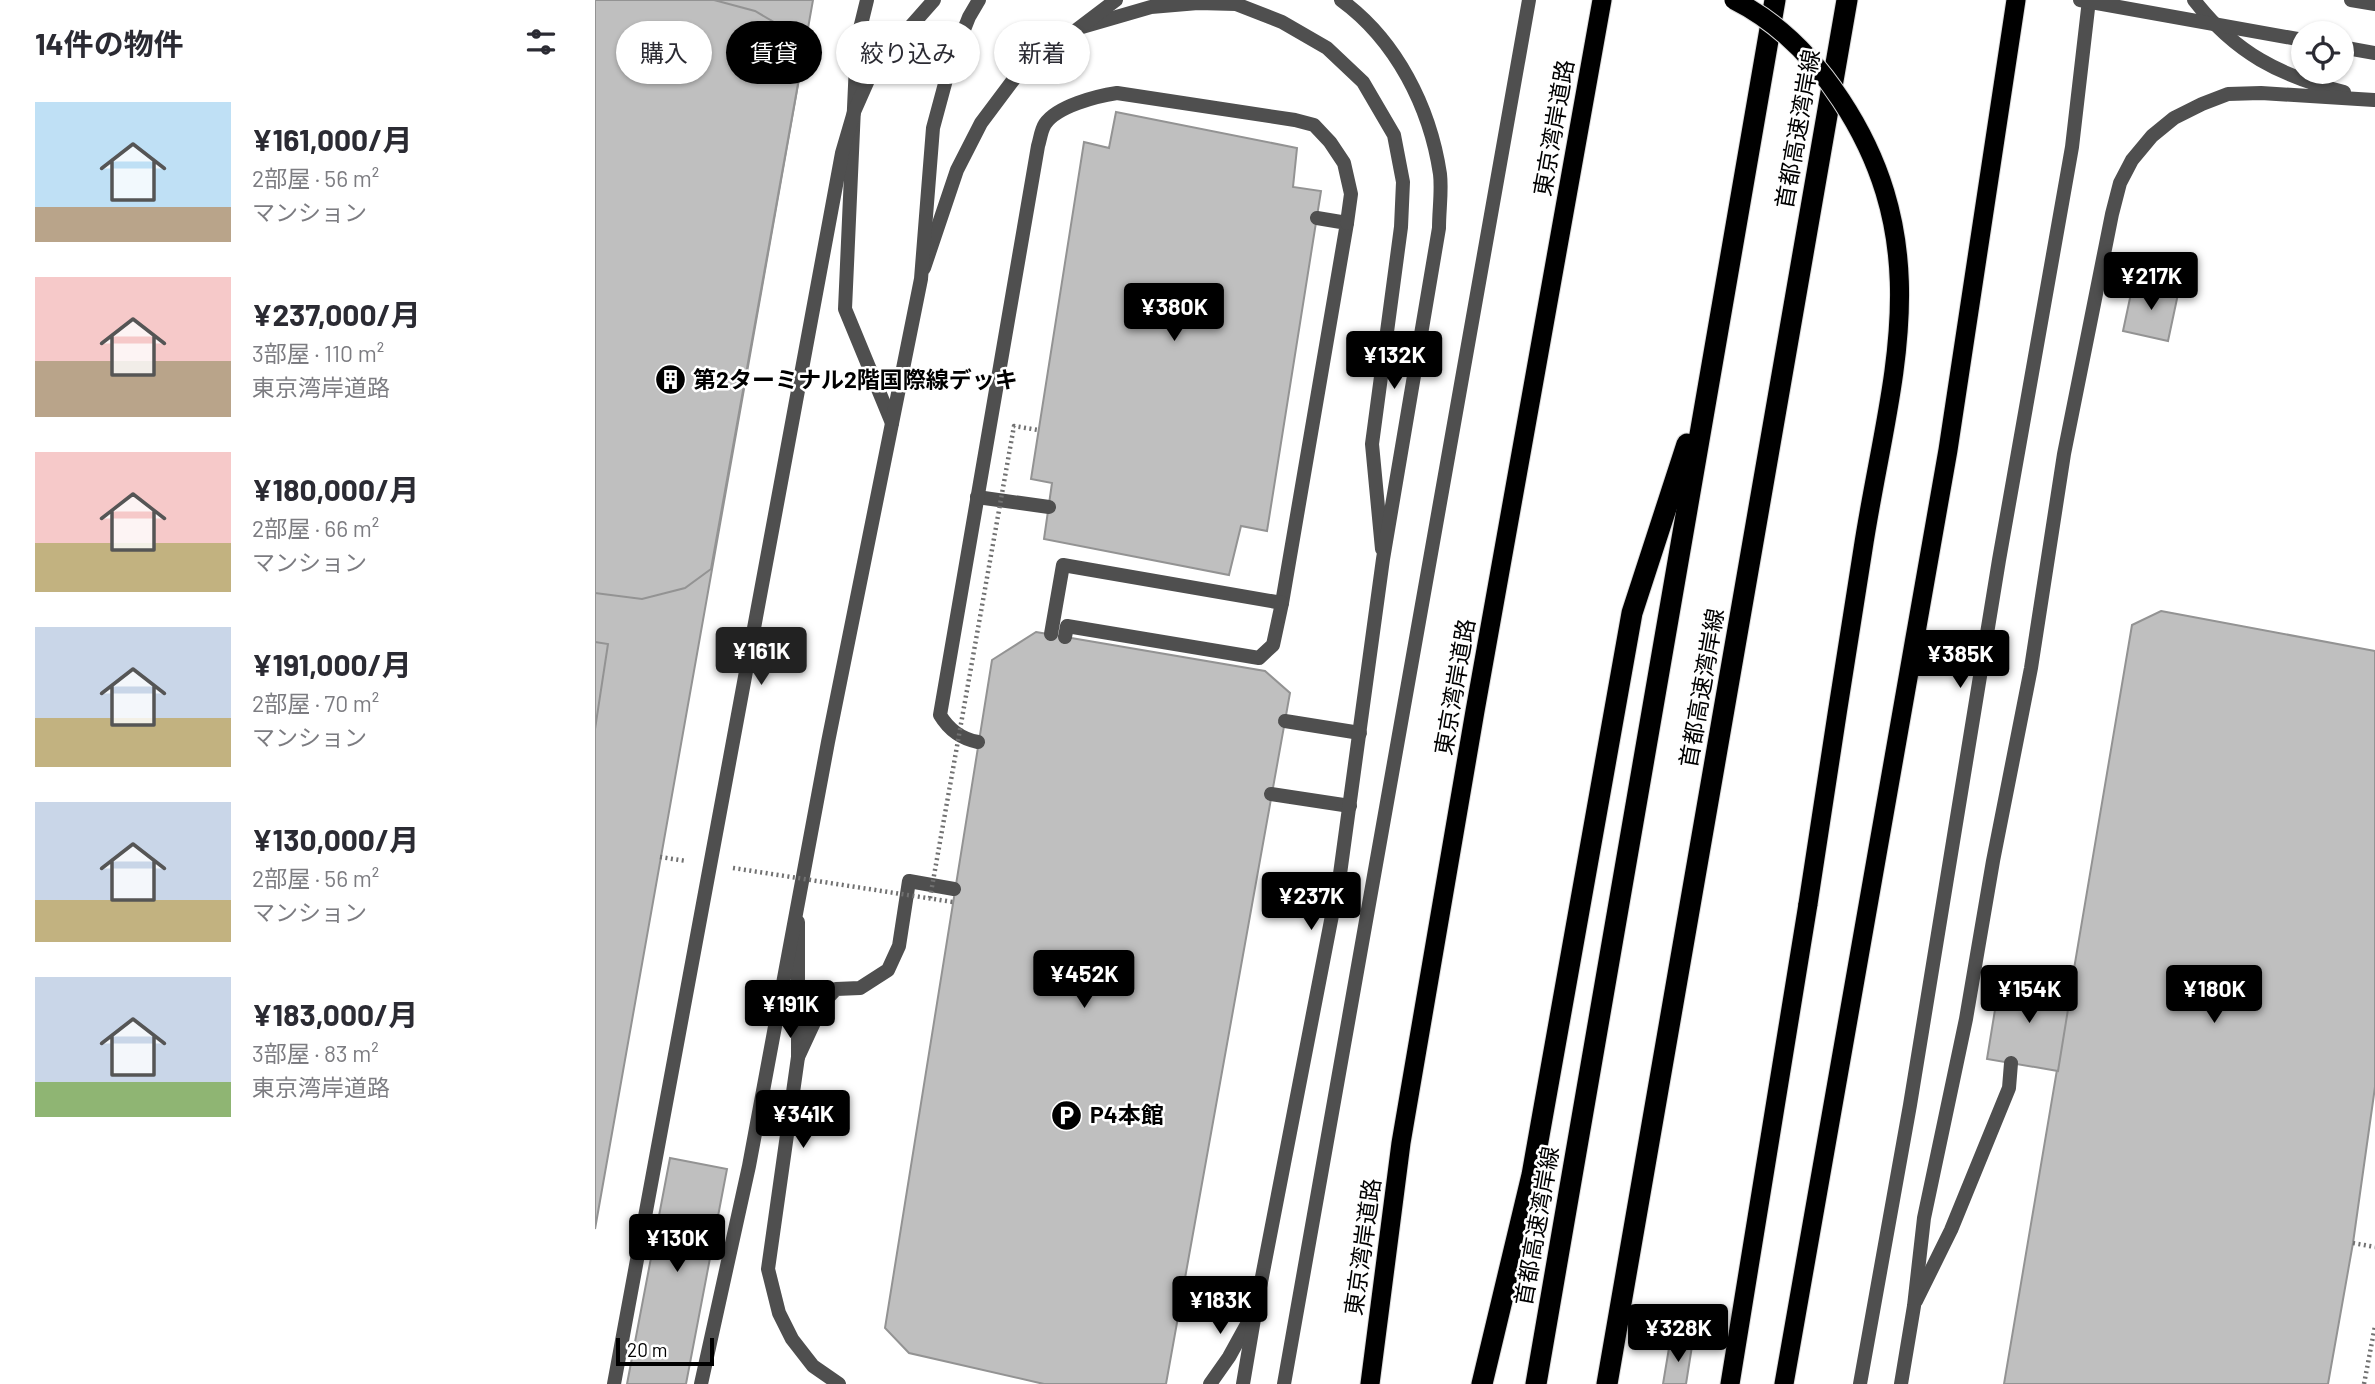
<!DOCTYPE html>
<html lang="ja">
<meta charset="utf-8">
<style>
body{margin:0;font-family:Barlow,"Noto Sans JP",sans-serif;background:#f7f7f7;color:#2b2b33;height:100vh;display:flex;flex-direction:column;font-size:26px;white-space:nowrap}
*{box-sizing:border-box;margin:0}
p{font-size:23px;color:#7c7c81}
.icon{flex:none;width:38px;height:38px;fill:none;stroke:currentColor;stroke-width:2;stroke-linecap:round;stroke-linejoin:round}
.map{position:relative;flex:1;overflow:hidden}
.side{display:flex;flex-direction:column;background:#fff;width:595px}
.side>*{flex:none}
.guide{position:absolute;left:21px;top:21px;width:665px;height:63px;display:flex;gap:14px}
.controls{position:absolute;left:1696px;top:21px;display:grid;gap:14px}
.controls a{display:grid;place-items:center;width:63px;height:63px;border-radius:50%;background:#fff;box-shadow:0 2px 5px #0004;font-size:35px}
.scale{position:absolute;left:21px;bottom:18px;width:98px;box-sizing:border-box;padding-left:7px;border:4px solid #000;border-top:0;font-size:19px;line-height:24px;white-space:nowrap;color:#000;-webkit-text-stroke:5px #fff;paint-order:stroke}
.price{position:absolute;translate:-50% -60px;padding:0 16px;border-radius:7px;background:#000;color:#fff;font-size:23px;line-height:46px;filter:drop-shadow(0 2px 4px #0008)}
.price::after{content:'';position:absolute;left:50%;top:42px;width:21px;height:16px;margin-left:-10px;background:inherit;clip-path:polygon(0 0,100% 0,50% 100%)}
.price.current{background:#222;color:#fff}
ul{padding:0;list-style:none}
li{display:flex;align-items:center;gap:21px;height:175px;padding:0 35px}
li span{display:grid;place-items:center;flex:none;width:196px;height:140px;border-radius:0px;color:#555}
li>.icon{margin-inline-start:auto}
span .icon{width:84px;height:84px;fill:#fffc;stroke-width:1}
li b{font-size:30px}
h2{display:flex;justify-content:space-between;align-items:center;height:84px;padding:0 35px;font-size:30px}
.pill{padding:0 24px;border-radius:32px;background:#fff;box-shadow:0 2px 5px #0004;font-size:24px;line-height:63px}
.pill.current{background:#000;color:#fff}
main{display:flex;flex:1;min-height:0}
.map>svg:first-child{display:block}
</style>
<main>
<section class="side">
<h2>14件の物件<svg class="icon" aria-label="filters" viewBox="0 0 24 24"><path d="M4 7h16M4 17h16"/><circle cx="9" cy="7" r="2"/><circle cx="15" cy="17" r="2"/></svg></h2>
<ul>
<li><span style="background:linear-gradient(#bfe0f5 75%,#b9a48a 0)"><svg class="icon" aria-label="home" viewBox="0 0 24 24"><path d="M3 11l9-7 9 7M6 9v11h12V9"/></svg></span><div><b>¥161,000/月</b><p>2部屋 · 56 m²</p><p>マンション</p></div></li>
<li><span style="background:linear-gradient(#f6c9c9 60%,#b9a48a 0)"><svg class="icon" aria-label="home" viewBox="0 0 24 24"><path d="M3 11l9-7 9 7M6 9v11h12V9"/></svg></span><div><b>¥237,000/月</b><p>3部屋 · 110 m²</p><p>東京湾岸道路</p></div></li>
<li><span style="background:linear-gradient(#f6c9c9 65%,#c2b280 0)"><svg class="icon" aria-label="home" viewBox="0 0 24 24"><path d="M3 11l9-7 9 7M6 9v11h12V9"/></svg></span><div><b>¥180,000/月</b><p>2部屋 · 66 m²</p><p>マンション</p></div></li>
<li><span style="background:linear-gradient(#c9d6e8 65%,#c2b280 0)"><svg class="icon" aria-label="home" viewBox="0 0 24 24"><path d="M3 11l9-7 9 7M6 9v11h12V9"/></svg></span><div><b>¥191,000/月</b><p>2部屋 · 70 m²</p><p>マンション</p></div></li>
<li><span style="background:linear-gradient(#c9d6e8 70%,#c2b280 0)"><svg class="icon" aria-label="home" viewBox="0 0 24 24"><path d="M3 11l9-7 9 7M6 9v11h12V9"/></svg></span><div><b>¥130,000/月</b><p>2部屋 · 56 m²</p><p>マンション</p></div></li>
<li><span style="background:linear-gradient(#c9d6e8 75%,#8fb573 0)"><svg class="icon" aria-label="home" viewBox="0 0 24 24"><path d="M3 11l9-7 9 7M6 9v11h12V9"/></svg></span><div><b>¥183,000/月</b><p>3部屋 · 83 m²</p><p>東京湾岸道路</p></div></li>
</ul>
</section>
<div class="map">
<svg width="1780" height="1384" viewBox="0 0 1780 1384">
<rect width="100%" height="100%" fill="#fff"/>
<!-- building -->
<g fill="#bfbfbf" stroke="#939393" stroke-width="2">
<path d="M0 0H218L0 1229Z"/>
<path d="M0 0H119L160 11 184 25 197 44 206 67 116 569 90 588 47 599 0 593Z"/>
<path d="M521 112 702 148 698 187 726 191 672 531 646 526 634 575 449 539 457 483 436 479 489 142 514 148Z"/>
<path d="M1538 284 1583 294 1573 341 1528 331Z"/>
<path d="M1566 611 1780 651V1087L1758 1243 1733 1384H1409L1537 625Z"/>
<path d="M441 632 670 671 695 693 571 1384H449L314 1353 290 1328 397 660Z"/>
<path d="M0 642 13 644 0 729Z"/>
<path d="M1405 979 1476 991 1463 1071 1392 1059Z"/>
<path d="M75 1158 132 1169 91 1384H32Z"/>
<path d="M1075 1342 1097 1346 1091 1384H1068Z"/>
</g>
<g fill="none" stroke-linecap="round" stroke-linejoin="round">
<defs>
<g id="trunk">
<path d="M775 1384 806 1143 880 711 1007 0"/>
<path d="M1135 1384 1213 904"/>
<path d="M1189 1384 1353 450 1421 0"/>
</g>
<g id="motorway">
<path d="M887 1384 937 1175 1037 613 1092 444"/>
<path d="M941 1384 1180 0"/>
<path d="M1012 1384 1252 0"/>
</g>
</defs>
<!-- trunk casing -->
<use href="#trunk" stroke="#dbdbdb" stroke-width="21"/>
<!-- motorway casing -->
<use href="#motorway" stroke="#dbdbdb" stroke-width="23"/>
<!-- path -->
<g stroke="#717171" stroke-width="4.5" stroke-dasharray="2 3.5" stroke-linecap="butt">
<path d="M1758 1243 1780 1247"/>
<path d="M1769 1384 1780 1326"/>
</g>
<!-- service -->
<g stroke="#4f4f4f" stroke-width="14">
<path d="M272 0 262 41 250 309 297 423"/>
<path d="M382 497 454 507"/>
<path d="M687 603 752 223 722 218"/>
<path d="M456 634 468 565 687 603 678 645 664 658 472 626 470 637"/>
<path d="M690 721 765 733"/>
<path d="M383 742C367 739 354 730 345 715L443 146C445 140 446 130 450 124 462 106 502 96 522 93L700 120 719 125 735 142 749 163 756 194 752 223"/>
<path d="M676 794 755 806"/>
<path d="M203 1057 228 1003 241 989 265 988 293 970 304 946 314 881 359 889"/>
<path d="M1321 1301 1356 1230 1414 1088 1416 1063"/>
</g>
<!-- minor -->
<g stroke="#4f4f4f" stroke-width="14">
<path d="M1599 0C1640 53 1685 76 1749 92"/>
<path d="M487 27 556 7 603 3 641 4 687 22 732 48 768 82 799 135 808 182 806 227 777 444 787 549"/>
<path d="M329 268 362 170 386 123 422 75 521 0"/>
<path d="M203 922V1057L173 1269 184 1313 197 1339 218 1366 244 1384"/>
<path d="M615 1384 634 1357 661 1308"/>
<path d="M648 1384 659 1319"/>
<path d="M1306 1384 1319 1306 1329 1218 1371 1019 1398 861 1436 668 1469 454 1517 214 1525 183 1537 160 1557 136 1579 118 1607 104 1633 94 1666 93 1779 100"/>
</g>
<!-- tertiary -->
<g stroke="#4f4f4f" stroke-width="14">
<path d="M1756 0 1780 4"/>
<path d="M1746 47 1780 53"/>
<path d="M661 1308 745 874 788 559 844 228C844 210 847 191 845 174 835 107 801 40 746 0"/>
<path d="M106 1384 154 1166 233 742 326 279 338 128 355 65 374 17 384 0"/>
<path d="M689 1384 934 0"/>
<path d="M1265 1384 1315 1105 1404 560 1477 147 1494 0"/>
</g>
<!-- trunk -->
<use href="#trunk" stroke="#000" stroke-width="19"/>
<!-- motorway -->
<use href="#motorway" stroke="#000" stroke-width="21"/>
<defs>
<path id="trunk-bridge" d="M1139 0C1183 22 1219 59 1246 100 1346 252 1293 386 1268 549 1249 667 1231 786 1213 904"/>
</defs>
<!-- trunk-bridge casing -->
<use href="#trunk-bridge" stroke="#dbdbdb" stroke-width="21" stroke-linecap="butt"/>
<!-- path-bridge -->
<g stroke="#717171" stroke-width="4.5" stroke-dasharray="2 3.5" stroke-linecap="butt">
<path d="M65 857 91 861"/>
<path d="M138 868 358 902"/>
<path d="M335 898 419 426 443 430"/>
</g>
<!-- tertiary-bridge -->
<g stroke="#4f4f4f" stroke-width="14">
<path d="M1485 0 1708 40"/>
<path d="M19 1384 247 153 259 112 278 69 339 0"/>
</g>
<!-- trunk-bridge -->
<use href="#trunk-bridge" stroke="#000" stroke-width="19"/>
</g>
<!-- icons -->
<defs>
<symbol id="building-disc" viewBox="-11 -11 22 22"><circle r="9.5" fill="#000" stroke="#fff"/><path d="M-4-6H4V6H1V3H-1V6H-4ZM-2.5-4.3h1.7v1.8h-1.7ZM.8-4.3h1.7v1.8H.8ZM-2.5-1h1.7V.8h-1.7ZM.8-1h1.7V.8H.8Z" fill="#fff"/></symbol>
<symbol id="parking-disc" viewBox="-11 -11 22 22"><circle r="9.5" fill="#000" stroke="#fff"/><path d="M-3.5-5.5H1a3.5 3.5 0 0 1 0 7H-1V5.5H-3.5ZM-1-3.4V-.6H.8a1.4 1.4 0 0 0 0-2.8Z" fill="#fff"/></symbol>
</defs>
<g fill-rule="evenodd">
<use href="#building-disc" x="58" y="362" width="35" height="35"/>
<use href="#parking-disc" x="454" y="1098" width="35" height="35"/>
</g>
<g text-anchor="middle" stroke-width="5" stroke-linejoin="round" paint-order="stroke">
<!-- street labels -->
<g font-size="23" fill="#000" stroke="#fff">
<text transform="translate(959 128) rotate(-80)" y="8">東京湾岸道路</text>
<text transform="translate(1203 129) rotate(-80)" y="8">首都高速湾岸線</text>
<text transform="translate(860 687) rotate(-80)" y="8">東京湾岸道路</text>
<text transform="translate(1107 688) rotate(-80)" y="8">首都高速湾岸線</text>
<text transform="translate(942 1226) rotate(-80)" y="8">首都高速湾岸線</text>
<text transform="translate(768 1247) rotate(-82)" y="8">東京湾岸道路</text>
</g>
<!-- poi labels -->
<g font-size="23" font-weight="bold" fill="#000" stroke="#fff" text-anchor="start">
<text x="98" y="388">第2ターミナル2階国際線デッキ</text>
<text x="495" y="1123">P4本館</text>
</g>
</g>
</svg>
<div class="controls">
<a><svg class="icon" aria-label="locate" viewBox="0 0 24 24"><circle cx="12" cy="12" r="6"/><path d="M12 2v4M12 18v4M2 12h4M18 12h4"/></svg></a>
</div>
<div class="scale">20 m</div>
<b class="price" style="left:1556px;top:312px">¥217K</b>
<b class="price" style="left:579px;top:343px">¥380K</b>
<b class="price" style="left:799px;top:391px">¥132K</b>
<b class="price current" style="left:166px;top:687px">¥161K</b>
<b class="price" style="left:1365px;top:690px">¥385K</b>
<b class="price" style="left:716px;top:932px">¥237K</b>
<b class="price" style="left:489px;top:1010px">¥452K</b>
<b class="price" style="left:1434px;top:1025px">¥154K</b>
<b class="price" style="left:1619px;top:1025px">¥180K</b>
<b class="price" style="left:195px;top:1040px">¥191K</b>
<b class="price" style="left:208px;top:1150px">¥341K</b>
<b class="price" style="left:82px;top:1274px">¥130K</b>
<b class="price" style="left:625px;top:1336px">¥183K</b>
<b class="price" style="left:1083px;top:1364px">¥328K</b>
<div class="guide">
<a class="pill">購入</a>
<a class="pill current">賃貸</a>
<a class="pill">絞り込み</a>
<a class="pill">新着</a>
</div>
</div>
</main>
